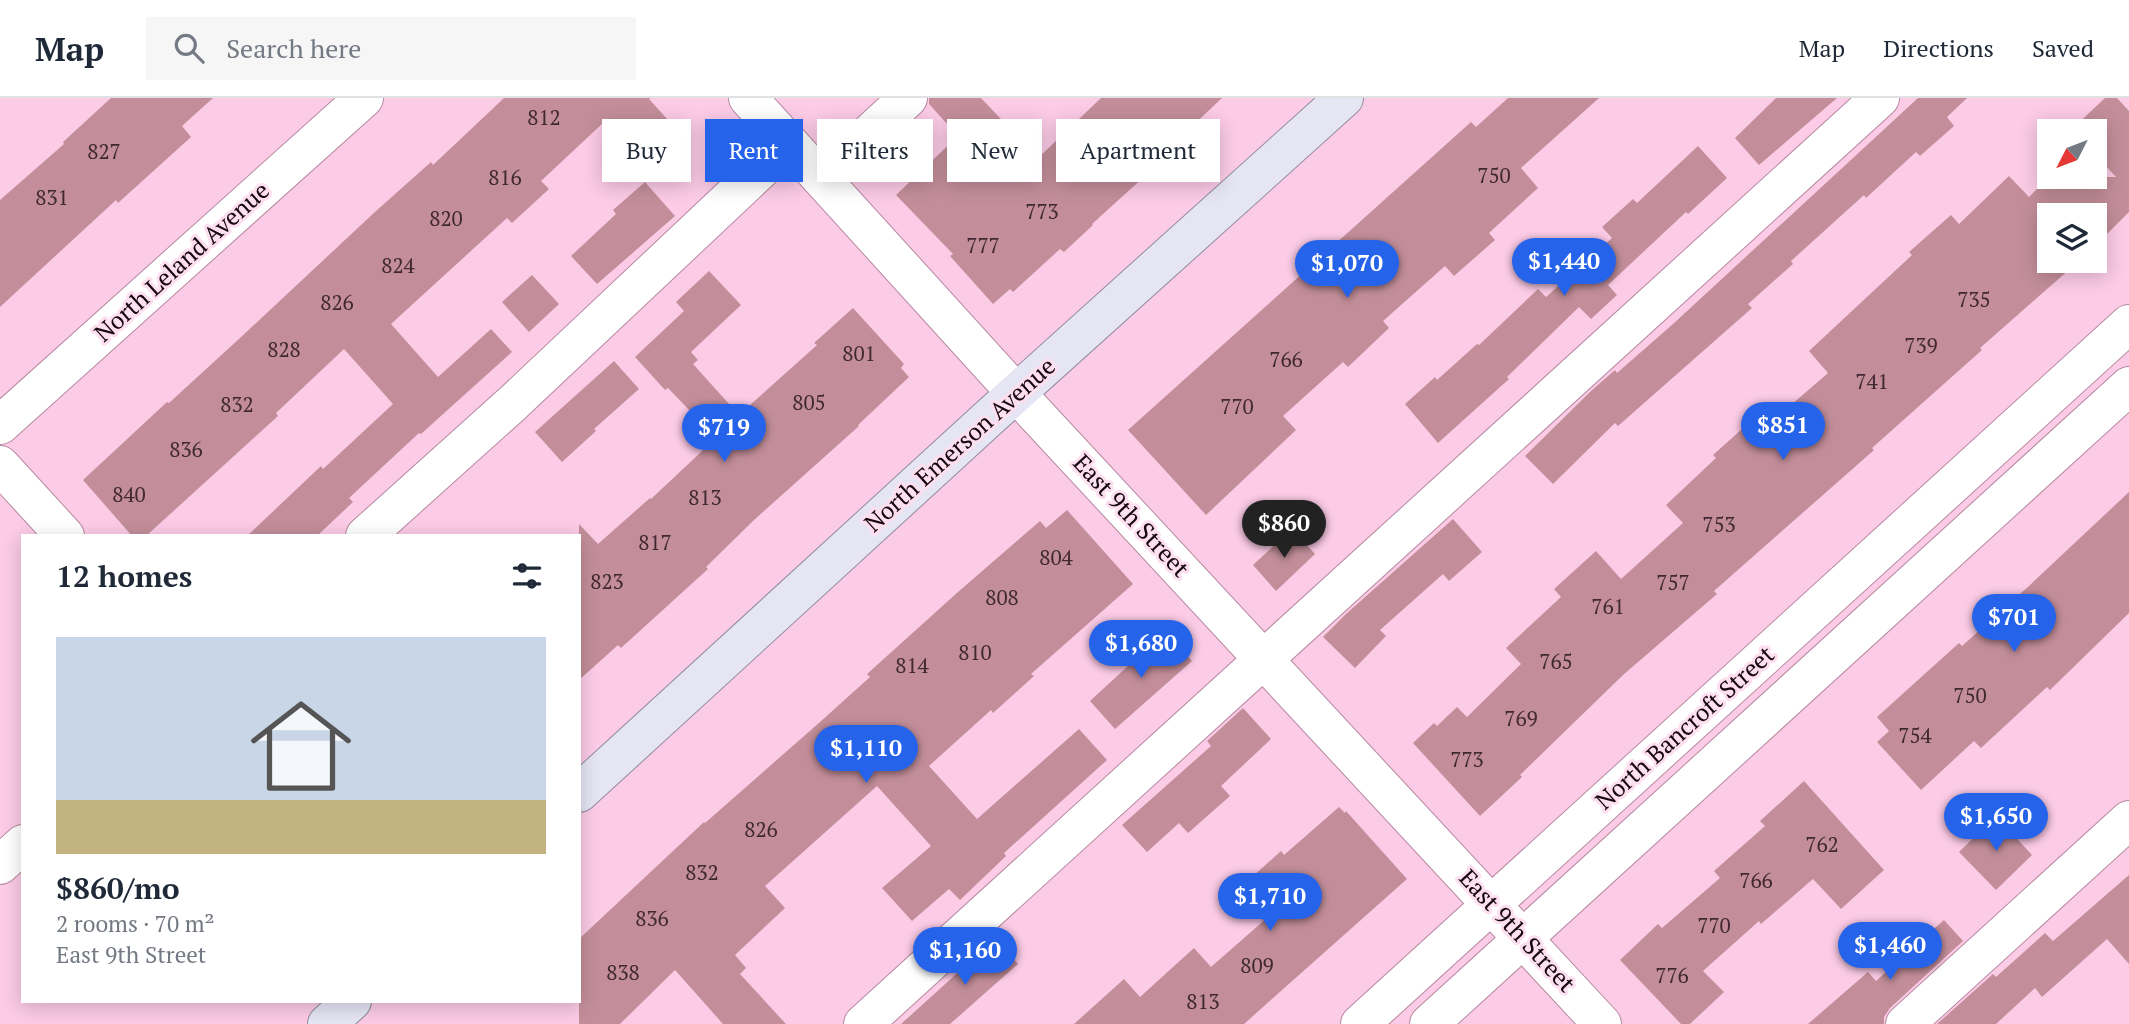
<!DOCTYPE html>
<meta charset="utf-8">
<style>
body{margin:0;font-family:"PT Serif",serif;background:#f6f6f7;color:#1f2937;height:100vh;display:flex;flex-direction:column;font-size:26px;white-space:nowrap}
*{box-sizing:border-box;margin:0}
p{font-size:23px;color:#747a83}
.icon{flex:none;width:38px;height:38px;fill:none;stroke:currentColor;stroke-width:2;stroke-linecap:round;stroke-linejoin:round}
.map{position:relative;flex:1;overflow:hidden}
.panel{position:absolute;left:21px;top:436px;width:560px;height:469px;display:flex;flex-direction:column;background:#fff;border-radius:0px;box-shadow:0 4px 18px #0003}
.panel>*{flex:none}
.guide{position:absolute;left:602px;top:21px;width:665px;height:63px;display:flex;gap:14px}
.needle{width:46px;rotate:228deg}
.tools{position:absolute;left:2037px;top:21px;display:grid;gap:14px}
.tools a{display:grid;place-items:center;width:70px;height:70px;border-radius:0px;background:#fff;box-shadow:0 4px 18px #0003;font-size:35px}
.price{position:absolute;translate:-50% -60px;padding:0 16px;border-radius:24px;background:#2563eb;color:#fff;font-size:23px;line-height:46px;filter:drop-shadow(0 2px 4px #0008)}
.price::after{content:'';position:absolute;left:50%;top:42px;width:21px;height:16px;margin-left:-10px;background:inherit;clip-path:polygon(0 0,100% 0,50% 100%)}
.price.current{background:#222;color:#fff}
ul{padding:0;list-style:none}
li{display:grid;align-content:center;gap:14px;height:371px;padding:0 35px}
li+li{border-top:2px solid #e0e1e3}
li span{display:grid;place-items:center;height:217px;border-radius:0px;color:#555}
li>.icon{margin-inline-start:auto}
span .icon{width:126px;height:126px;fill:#fffc;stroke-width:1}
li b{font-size:30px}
h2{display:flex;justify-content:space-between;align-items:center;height:84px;padding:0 35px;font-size:30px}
.tag{padding:0 24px;border-radius:0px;background:#fff;box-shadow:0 4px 18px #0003;font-size:24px;line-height:63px}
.tag.current{background:#2563eb;color:#fff}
header{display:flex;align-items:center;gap:42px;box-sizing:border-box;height:98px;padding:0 35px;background:#fff;border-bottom:2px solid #e0e1e3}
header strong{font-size:33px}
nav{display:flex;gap:38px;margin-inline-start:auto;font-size:24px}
.search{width:490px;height:63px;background:#f6f6f7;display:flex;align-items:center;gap:18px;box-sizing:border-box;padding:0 24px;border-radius:0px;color:#747a83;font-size:26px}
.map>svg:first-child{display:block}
</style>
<header>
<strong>Map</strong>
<div class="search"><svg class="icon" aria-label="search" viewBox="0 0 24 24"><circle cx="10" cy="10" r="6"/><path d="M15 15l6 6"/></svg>Search here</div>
<nav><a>Map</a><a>Directions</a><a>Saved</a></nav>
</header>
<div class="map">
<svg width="2129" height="926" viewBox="0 0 2129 926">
<rect width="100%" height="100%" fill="#fccbe6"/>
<!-- building -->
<g fill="#c38e9a">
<path d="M111 0H213L182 28 191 39 118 105 116 102 0 209V102L64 46 63 44Z"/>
<path d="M504 0H651L649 1 668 22 635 52 616 32 612 35 603 25 541 83 549 91 512 125 507 120 391 226 438 279 491 231 512 254 421 336 419 335 349 400 353 404 317 438H247L321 368 323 371 393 306 344 251 276 315 278 318 146 438H132L83 382 167 304 169 305 240 240 376 113 431 64 433 67Z"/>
<path d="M929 0H981L1038 60 1101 0H1222L1187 33 1189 35 1155 69 1092 126 1093 127 1064 154 1060 151 1013 194 1010 191 993 206 950 158 953 156 896 97 958 38 929 6Z"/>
<path d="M1508 0H1599L1521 70 1538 90 1489 135 1495 142 1454 178 1445 168 1383 223 1389 230 1348 269 1343 264 1283 318 1296 332 1206 417 1128 332 1471 24 1476 29Z"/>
<path d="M1776 0H1837L1759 67 1735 40Z"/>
<path d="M1918 0H1967L1947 19 1954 28 1920 58 1916 54 1866 100 1864 97 1791 163 1793 166 1748 206 1752 210 1618 328 1615 325 1553 386 1525 358 1591 293 1615 272 1617 275 1673 226Z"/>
<path d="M2105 0H2117L2129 13V114L2095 148V117H2049V163H2079L1980 250 1982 252 1872 350 1874 352 1714 493 1717 496 1623 577 1520 677 1522 679 1480 718 1413 645 1434 625 1437 628 1457 609 1467 619 1521 566 1506 550 1561 499 1554 491 1596 453 1621 481 1683 425 1666 407 1716 360 1713 357 1751 323 1761 333 1828 275 1809 253 1912 157 1909 154 1951 117 1959 126 2009 78 2029 99 2049 79H2116L2095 56V33H2074L2072 31Z"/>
<path d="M1698 48 1727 80 1688 116 1686 114 1608 187 1617 197 1591 221 1579 209 1507 279 1509 281 1438 345 1405 306 1435 279 1437 282 1477 246 1479 247 1538 191 1546 199 1612 140 1602 129 1633 101 1637 105Z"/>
<path d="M645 84 675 118 597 186 571 158 616 116 613 112Z"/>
<path d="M709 173 741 207 691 254 698 262 693 266 739 317 817 247 814 245 853 210 904 266 901 270 909 279 858 327 859 328 754 422 706 469 708 471 621 550 618 547 579 582V426L598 446 650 400 651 401 716 340 668 290 665 292 635 259 684 213 676 204Z"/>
<path d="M532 177 559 206 529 234 502 204Z"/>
<path d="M614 263 639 291 594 331 596 333 562 364 535 334Z"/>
<path d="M2129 394V515L2050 592 2047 589 1981 650 1974 643 1921 692 1877 644 1889 633 1877 619 1959 545 1962 548 2030 487Z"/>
<path d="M1067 412 1133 486 1031 576 1034 578 993 615 991 612 929 668 977 721 1079 631 1107 662 1004 755 1006 758 960 802 949 791 912 823 882 790 931 748 877 688 765 788 785 810 735 857 746 870 740 876 786 926H723L675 872 620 926H579V841L704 724 705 725 820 624 870 579 867 576 958 494 1040 423 1046 430Z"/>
<path d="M1453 421 1482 454 1449 483 1443 476 1380 532 1386 538 1355 570 1323 539 1346 516Z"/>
<path d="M1292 431 1315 456 1276 493 1253 467Z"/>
<path d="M1166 533 1192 563 1115 631 1090 603Z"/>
<path d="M1243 610 1271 641 1221 688 1230 698 1188 735 1179 725 1147 754 1122 727 1211 648 1207 643Z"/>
<path d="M1804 683 1884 772 1841 811 1813 781 1761 826 1759 823 1703 873 1724 894 1690 926H1681L1620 862 1658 826 1662 830 1720 780 1714 773 1765 728 1760 723Z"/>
<path d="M1339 709 1345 715 1346 713 1407 781 1244 926H1074L1124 881 1140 899 1194 850 1211 869 1268 819 1241 789 1281 753 1284 757Z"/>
<path d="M1996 718 2032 757 1996 792 1959 754Z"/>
<path d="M2129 777V866L2107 841 2042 899 2035 890 1996 926H1937L1993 876 1996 879 2045 835 2053 843Z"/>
<path d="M1944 822 1963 843 1890 910 1884 919V926H1808L1868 874 1876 883Z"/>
<path d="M996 840 1018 866 950 926H901Z"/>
</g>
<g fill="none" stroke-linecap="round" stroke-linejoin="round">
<defs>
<g id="minor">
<path d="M748 0 1016 295 1602 926"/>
<path d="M821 80 908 0"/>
<path d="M0 327 364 0"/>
<path d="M0 367 65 438"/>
<path d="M365 438 513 305 789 45"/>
<path d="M0 767 23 746"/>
<path d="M863 926 1880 0"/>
<path d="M1360 926 2129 226"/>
<path d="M1429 926 2129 288"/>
<path d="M1905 926 2129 722"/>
</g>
<g id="major">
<path d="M579 695 993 316 1344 0"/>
<path d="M327 926 352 903"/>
</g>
</defs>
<!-- minor casing -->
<use href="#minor" stroke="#b689a2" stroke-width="40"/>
<!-- major casing -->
<use href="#major" stroke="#918ca0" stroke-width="40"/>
<!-- minor -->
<use href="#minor" stroke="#fff" stroke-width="38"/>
<!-- major -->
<use href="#major" stroke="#e5e5f4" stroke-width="38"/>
</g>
<g text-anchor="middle" stroke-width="6" stroke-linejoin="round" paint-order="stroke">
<!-- number labels -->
<g font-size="21" fill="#412932">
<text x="544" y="27">812</text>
<text x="104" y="61">827</text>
<text x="1494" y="85">750</text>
<text x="505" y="87">816</text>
<text x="52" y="107">831</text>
<text x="1042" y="121">773</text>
<text x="446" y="128">820</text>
<text x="983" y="155">777</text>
<text x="398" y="175">824</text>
<text x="1974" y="209">735</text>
<text x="337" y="212">826</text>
<text x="1921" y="255">739</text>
<text x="284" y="259">828</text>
<text x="859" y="263">801</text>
<text x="1286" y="269">766</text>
<text x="1872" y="291">741</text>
<text x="809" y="312">805</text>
<text x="237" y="314">832</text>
<text x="1237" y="316">770</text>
<text x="186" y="359">836</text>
<text x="129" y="404">840</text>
<text x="705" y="407">813</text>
<text x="1719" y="434">753</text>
<text x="655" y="452">817</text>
<text x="1056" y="467">804</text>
<text x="607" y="491">823</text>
<text x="1673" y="492">757</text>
<text x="1002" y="507">808</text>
<text x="1608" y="516">761</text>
<text x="975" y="562">810</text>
<text x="1556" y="571">765</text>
<text x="912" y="575">814</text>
<text x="1970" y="605">750</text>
<text x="1521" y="628">769</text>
<text x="1915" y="645">754</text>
<text x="1467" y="669">773</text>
<text x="761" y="739">826</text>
<text x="1822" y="754">762</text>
<text x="702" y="782">832</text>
<text x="1756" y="790">766</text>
<text x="652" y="828">836</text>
<text x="1714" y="835">770</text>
<text x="1257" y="875">809</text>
<text x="623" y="882">838</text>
<text x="1672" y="885">776</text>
<text x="1203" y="911">813</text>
</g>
<!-- street labels -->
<g font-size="24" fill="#160710" stroke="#fddfef">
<text transform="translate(182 164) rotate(-42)" y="8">North Leland Avenue</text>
<text transform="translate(960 347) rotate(-42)" y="8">North Emerson Avenue</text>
<text transform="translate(1131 418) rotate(47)" y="8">East 9th Street</text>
<text transform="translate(1685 630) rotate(-42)" y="8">North Bancroft Street</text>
<text transform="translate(1517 833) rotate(47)" y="8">East 9th Street</text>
</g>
</g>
</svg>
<div class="tools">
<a><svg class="needle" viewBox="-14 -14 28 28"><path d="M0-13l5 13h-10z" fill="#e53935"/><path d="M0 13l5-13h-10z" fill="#747a83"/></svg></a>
<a><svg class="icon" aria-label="layers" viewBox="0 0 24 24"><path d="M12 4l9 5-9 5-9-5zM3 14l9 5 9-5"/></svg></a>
</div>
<b class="price" style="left:1564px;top:200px">$1,440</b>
<b class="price" style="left:1347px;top:202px">$1,070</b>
<b class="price" style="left:1783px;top:364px">$851</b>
<b class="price" style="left:724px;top:366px">$719</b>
<b class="price current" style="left:1284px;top:462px">$860</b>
<b class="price" style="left:2014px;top:556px">$701</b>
<b class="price" style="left:1141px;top:582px">$1,680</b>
<b class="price" style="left:866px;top:687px">$1,110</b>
<b class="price" style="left:1996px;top:755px">$1,650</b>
<b class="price" style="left:1270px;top:835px">$1,710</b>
<b class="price" style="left:1890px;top:884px">$1,460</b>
<b class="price" style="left:965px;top:889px">$1,160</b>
<div class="guide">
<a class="tag">Buy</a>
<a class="tag current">Rent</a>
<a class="tag">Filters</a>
<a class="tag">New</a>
<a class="tag">Apartment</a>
</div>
<section class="panel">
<h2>12 homes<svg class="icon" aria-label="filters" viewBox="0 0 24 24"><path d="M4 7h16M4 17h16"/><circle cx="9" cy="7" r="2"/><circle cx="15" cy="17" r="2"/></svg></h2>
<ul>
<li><span style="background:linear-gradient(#c9d6e8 75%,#c2b280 0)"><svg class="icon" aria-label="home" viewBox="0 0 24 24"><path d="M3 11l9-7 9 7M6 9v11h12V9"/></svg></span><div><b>$860/mo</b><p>2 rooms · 70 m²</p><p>East 9th Street</p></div></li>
</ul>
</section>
</div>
